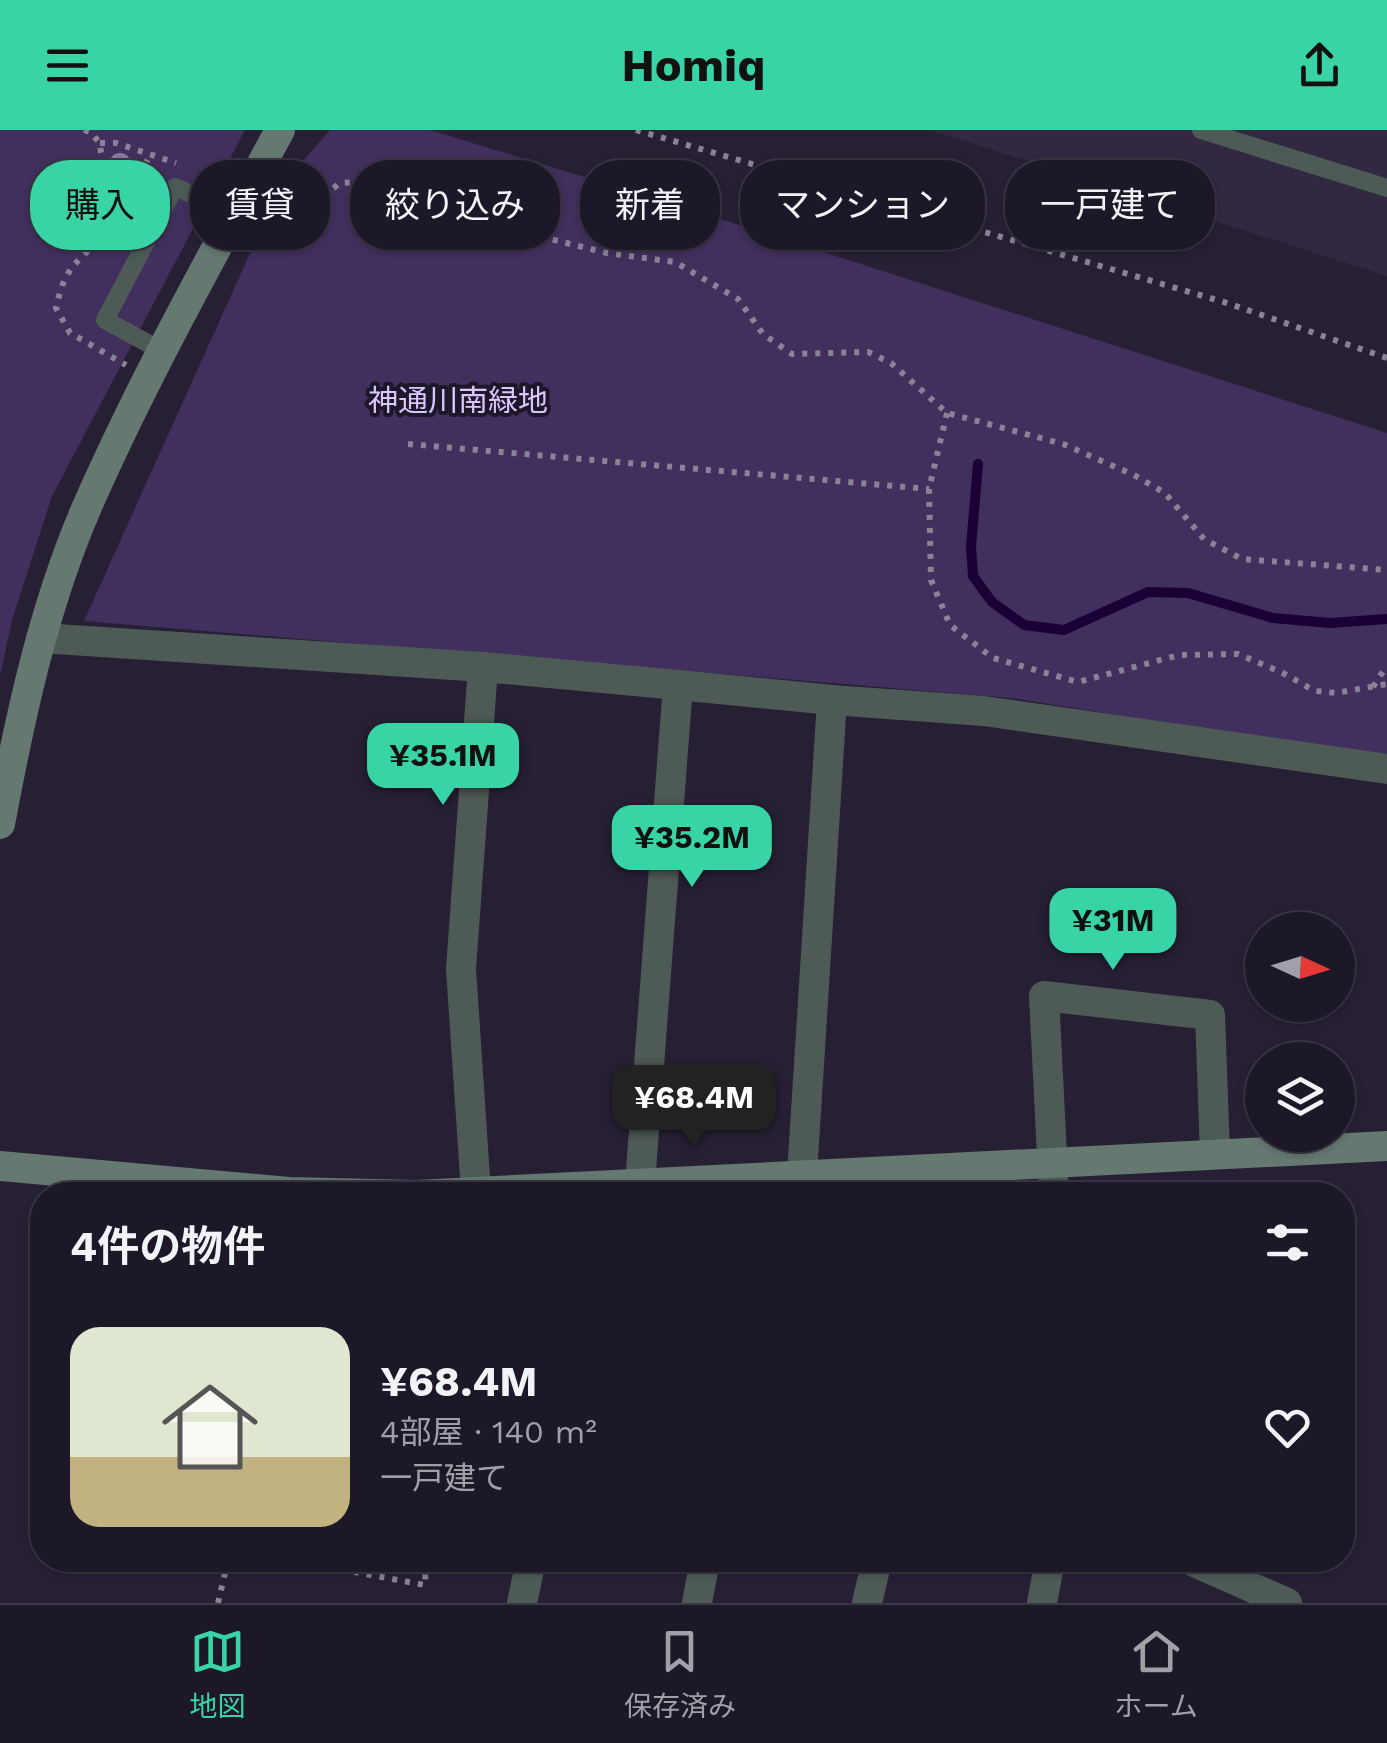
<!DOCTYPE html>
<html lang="ja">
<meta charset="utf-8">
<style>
body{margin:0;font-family:"Work Sans","Noto Sans JP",sans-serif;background:#252130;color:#f1f3f6;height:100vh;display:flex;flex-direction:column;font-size:38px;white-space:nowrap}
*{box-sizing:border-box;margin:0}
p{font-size:32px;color:#a0a0a8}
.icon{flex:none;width:55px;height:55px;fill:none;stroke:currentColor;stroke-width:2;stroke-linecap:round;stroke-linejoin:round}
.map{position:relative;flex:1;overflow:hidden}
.panel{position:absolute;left:30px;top:1052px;width:1325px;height:390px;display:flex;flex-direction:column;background:#1d1828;border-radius:40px;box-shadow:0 2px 8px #0004,0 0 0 2px #3b3745}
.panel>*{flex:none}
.banner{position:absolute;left:30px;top:30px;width:1328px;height:90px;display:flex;gap:20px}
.needle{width:65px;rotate:94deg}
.buttons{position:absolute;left:1245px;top:782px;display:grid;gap:20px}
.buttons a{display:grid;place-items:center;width:110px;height:110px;border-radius:50%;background:#1d1828;box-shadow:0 2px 8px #0004,0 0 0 2px #3b3745;font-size:50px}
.price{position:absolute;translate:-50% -85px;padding:0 22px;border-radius:20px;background:#39d4a5;color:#111;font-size:32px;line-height:65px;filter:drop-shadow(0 2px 5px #0008)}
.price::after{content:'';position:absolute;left:50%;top:60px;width:30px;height:22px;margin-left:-15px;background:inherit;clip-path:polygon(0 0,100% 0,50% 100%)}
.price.on{background:#222;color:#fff}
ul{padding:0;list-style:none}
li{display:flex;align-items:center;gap:30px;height:250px;padding:0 40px}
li+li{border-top:2px solid #3b3745}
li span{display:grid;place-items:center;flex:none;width:280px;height:200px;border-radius:30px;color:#555}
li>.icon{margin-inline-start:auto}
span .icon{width:120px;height:120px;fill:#fffc;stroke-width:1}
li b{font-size:42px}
h2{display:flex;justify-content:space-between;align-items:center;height:120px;padding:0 40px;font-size:42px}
.chip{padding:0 35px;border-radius:40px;background:#1d1828;box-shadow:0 2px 8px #0004,0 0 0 2px #3b3745;font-size:35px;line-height:90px}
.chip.on{background:#39d4a5;color:#111}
header{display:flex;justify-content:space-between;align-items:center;height:130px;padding:0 40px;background:#39d4a5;color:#111;font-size:45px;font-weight:700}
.tab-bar{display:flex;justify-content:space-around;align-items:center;height:140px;border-top:2px solid #3b3745;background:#1d1828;font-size:28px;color:#a0a0a8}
.tab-bar a{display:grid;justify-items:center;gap:5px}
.tab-bar .on{color:#39d4a5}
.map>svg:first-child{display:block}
</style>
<header><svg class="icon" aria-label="menu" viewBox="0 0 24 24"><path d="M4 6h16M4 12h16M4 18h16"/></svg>Homiq<svg class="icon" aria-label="share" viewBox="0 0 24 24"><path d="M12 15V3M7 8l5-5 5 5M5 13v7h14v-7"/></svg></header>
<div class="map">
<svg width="1387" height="1473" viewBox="0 0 1387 1473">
<rect width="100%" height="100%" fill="#272035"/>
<!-- built -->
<path fill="#322842" d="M929 0H1387V146L984 17Z"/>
<!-- green -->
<g fill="#412f5d">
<path d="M0 0H245L52 366 12 490 0 546Z"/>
<path d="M330 0H430L702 83 1387 303V628L1011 568 84 491 280 57Z"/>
</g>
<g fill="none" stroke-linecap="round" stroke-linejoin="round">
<!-- stream -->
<path stroke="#1a0035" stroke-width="10" d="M978 334 971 416 973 446 992 472 1024 495 1064 500 1148 462 1188 463 1273 488 1330 493 1387 489"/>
<!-- path -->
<g stroke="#898395" stroke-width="6" stroke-dasharray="5 8" stroke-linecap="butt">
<path d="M84 0 90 2 100 13C100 37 123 58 118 80 112 105 82 122 69 142 62 152 59 166 56 178L70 203 126 235"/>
<path d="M636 0 1227 173 1387 228"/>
<path d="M100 13H116L176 33"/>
<path d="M313 74 340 53 391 50 443 56 546 108 607 123 675 132 738 169 763 204 792 224 868 222 891 233 947 283 1063 314 1134 345 1165 363 1204 409 1242 429 1387 440"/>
<path d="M119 79 151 24"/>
<path d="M947 283 929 359 931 450 950 495 993 528 1078 552 1179 525 1238 524 1281 542 1315 561 1336 563 1387 554"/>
<path d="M408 314 929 359"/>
<path d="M1373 557 1387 535"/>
<path d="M290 1430 425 1455 426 1430"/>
<path d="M218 1473 228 1430"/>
</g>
<!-- lane -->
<g stroke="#4e5a55" stroke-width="18">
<path d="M1201 0 1387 58"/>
<path d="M162 221 105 190 175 57 236 83"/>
</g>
<!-- street -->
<g stroke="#4e5a55" stroke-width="30">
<path d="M41 508 483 537"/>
<path d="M802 1045 832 570 984 581 1387 639"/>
<path d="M640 1053 678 555 832 570"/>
<path d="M476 1062 461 839 483 537 678 555"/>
<path d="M1054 1065 1044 866 1210 885 1215 1024"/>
<path d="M1190 1430 1287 1473"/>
<path d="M522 1473 531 1430"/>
<path d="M697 1473 705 1430"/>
<path d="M867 1473 877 1430"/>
<path d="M1042 1473 1050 1430"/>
</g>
<!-- secondary -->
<g stroke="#657970" stroke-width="30">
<path d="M0 694C20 587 43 479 86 379 143 249 213 125 280 0"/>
<path d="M0 1036 289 1062 416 1065 1387 1016"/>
</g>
</g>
<!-- trees -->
<circle fill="#897ba3" cx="120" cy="34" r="11"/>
<g text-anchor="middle" stroke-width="8" stroke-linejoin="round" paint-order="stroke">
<!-- park labels -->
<g font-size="30" fill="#d9c6fd" stroke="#1e172a">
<text x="458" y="281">神通川南緑地</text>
</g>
</g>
</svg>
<div class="buttons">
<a><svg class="needle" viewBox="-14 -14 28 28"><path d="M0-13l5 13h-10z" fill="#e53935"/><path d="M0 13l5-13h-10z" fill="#a0a0a8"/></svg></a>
<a><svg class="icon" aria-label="layers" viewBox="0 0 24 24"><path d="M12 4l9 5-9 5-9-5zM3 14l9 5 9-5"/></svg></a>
</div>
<b class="price" style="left:443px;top:678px">¥35.1M</b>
<b class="price" style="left:692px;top:760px">¥35.2M</b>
<b class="price" style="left:1113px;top:843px">¥31M</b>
<b class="price on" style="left:694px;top:1020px">¥68.4M</b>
<div class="banner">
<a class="chip on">購入</a>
<a class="chip">賃貸</a>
<a class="chip">絞り込み</a>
<a class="chip">新着</a>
<a class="chip">マンション</a>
<a class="chip">一戸建て</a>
</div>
<section class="panel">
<h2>4件の物件<svg class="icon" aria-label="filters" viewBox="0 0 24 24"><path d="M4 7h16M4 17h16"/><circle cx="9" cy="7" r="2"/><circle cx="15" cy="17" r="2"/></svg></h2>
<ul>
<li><span style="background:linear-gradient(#dfe7d0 65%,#c2b280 0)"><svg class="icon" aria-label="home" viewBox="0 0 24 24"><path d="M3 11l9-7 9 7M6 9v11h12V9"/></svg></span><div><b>¥68.4M</b><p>4部屋 · 140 m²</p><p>一戸建て</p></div><svg class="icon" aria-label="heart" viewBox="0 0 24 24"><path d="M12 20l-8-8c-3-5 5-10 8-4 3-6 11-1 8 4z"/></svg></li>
</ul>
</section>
</div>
<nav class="tab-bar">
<a class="on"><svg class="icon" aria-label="map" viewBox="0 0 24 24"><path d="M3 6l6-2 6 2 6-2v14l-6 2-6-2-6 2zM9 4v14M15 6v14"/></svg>地図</a>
<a><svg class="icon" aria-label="saved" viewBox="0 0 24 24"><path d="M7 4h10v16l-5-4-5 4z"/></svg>保存済み</a>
<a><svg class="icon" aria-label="home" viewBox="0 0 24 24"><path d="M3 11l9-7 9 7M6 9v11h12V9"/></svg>ホーム</a>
</nav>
